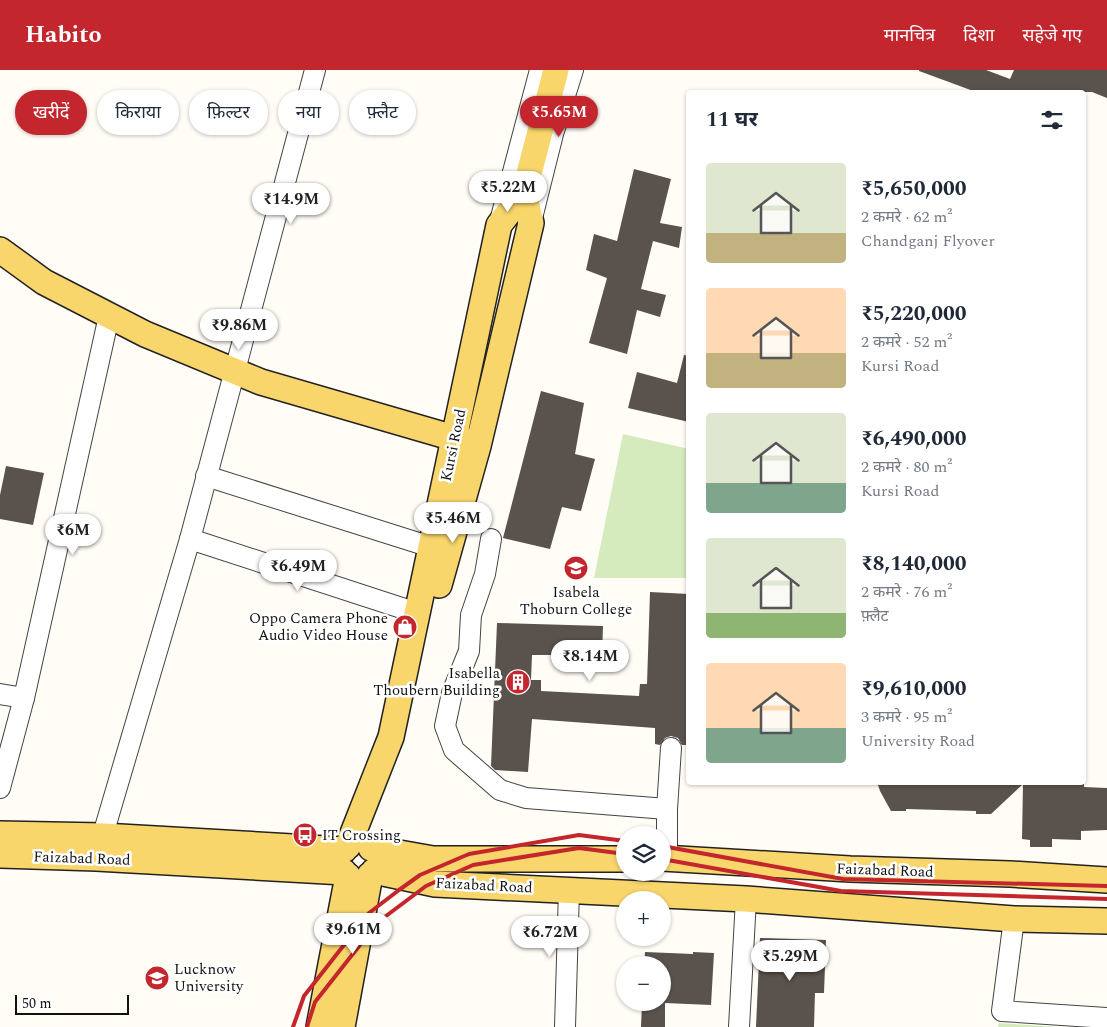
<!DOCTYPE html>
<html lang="hi">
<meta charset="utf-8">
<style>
body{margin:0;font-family:Spectral,"Noto Sans Devanagari",serif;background:#f6f6f7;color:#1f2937;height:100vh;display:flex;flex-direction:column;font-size:19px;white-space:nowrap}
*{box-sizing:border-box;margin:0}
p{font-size:16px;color:#747a83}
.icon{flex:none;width:28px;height:28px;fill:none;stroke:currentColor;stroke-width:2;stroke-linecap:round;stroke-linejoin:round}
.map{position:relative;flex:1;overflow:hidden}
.sheet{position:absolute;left:686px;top:20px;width:400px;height:695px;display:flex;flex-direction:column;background:#fff;border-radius:5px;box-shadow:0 1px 4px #0004}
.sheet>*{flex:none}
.hud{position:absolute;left:15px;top:20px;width:475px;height:45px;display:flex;gap:10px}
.fabs{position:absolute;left:616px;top:756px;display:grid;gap:10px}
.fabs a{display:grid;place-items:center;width:55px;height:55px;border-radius:50%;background:#fff;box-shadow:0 1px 4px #0004;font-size:25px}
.scale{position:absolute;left:15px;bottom:12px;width:114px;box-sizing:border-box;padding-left:5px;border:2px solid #111;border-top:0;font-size:14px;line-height:18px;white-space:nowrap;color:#111;-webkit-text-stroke:4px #fff;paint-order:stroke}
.price{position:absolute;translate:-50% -42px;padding:0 11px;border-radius:18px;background:#fff;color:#222;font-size:16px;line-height:32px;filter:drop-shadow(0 1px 2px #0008)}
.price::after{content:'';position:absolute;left:50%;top:30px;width:15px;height:11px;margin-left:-8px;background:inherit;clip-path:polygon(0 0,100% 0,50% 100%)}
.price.selected{background:#c4262e;color:#fff}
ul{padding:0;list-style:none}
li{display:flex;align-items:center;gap:15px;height:125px;padding:0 20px}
li span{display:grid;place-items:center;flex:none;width:140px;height:100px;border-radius:5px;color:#555}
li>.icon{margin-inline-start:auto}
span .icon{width:60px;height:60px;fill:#fffc;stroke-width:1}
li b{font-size:21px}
h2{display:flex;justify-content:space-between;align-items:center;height:60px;padding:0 20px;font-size:21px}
.tag{padding:0 18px;border-radius:22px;background:#fff;box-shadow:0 1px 4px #0004;font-size:18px;line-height:45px}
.tag.selected{background:#c4262e;color:#fff}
header{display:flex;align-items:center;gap:30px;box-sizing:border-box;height:70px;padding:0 25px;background:#c4262e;color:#fff}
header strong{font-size:24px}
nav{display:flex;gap:28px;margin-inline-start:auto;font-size:18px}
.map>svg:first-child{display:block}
</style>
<header>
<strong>Habito</strong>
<nav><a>मानचित्र</a><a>दिशा</a><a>सहेजे गए</a></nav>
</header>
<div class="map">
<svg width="1107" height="957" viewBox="0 0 1107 957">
<rect width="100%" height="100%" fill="#fffdf5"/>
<!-- green -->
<g fill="#d5ebbd">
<path d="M623 364 689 379V508H594Z"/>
<path d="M999 953 1059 957H998Z"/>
</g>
<!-- building -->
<g fill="#5a524d">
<path d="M919 0H986L1010 9 1014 0H1107V28L1092 22H976L919 1Z"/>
<path d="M634 99 671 109 660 153 682 157 679 178 653 171 641 219 666 225 660 247 637 240 627 284 589 273 607 208 586 200 594 164 617 171Z"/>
<path d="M684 285 689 286V352L628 338 637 302 677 313Z"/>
<path d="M541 321 584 333 575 384 595 389 581 441 562 437 550 479 503 468Z"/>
<path d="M6 396 44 403 33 455 0 449V425Z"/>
<path d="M650 522 689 524V675H682L678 668 671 666 665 668 660 675 655 674V658L532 649 528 702 495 700 491 696 497 553 603 556 602 585H532L531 610H541V621L639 626 640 614H647Z"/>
<path d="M877 712H1025L1054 715V712H1084V717L1107 718V760L1081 761V770L1052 769V777H1030V770L1022 769 1023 714 991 744H976V741L906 739V741H891L880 721Z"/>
<path d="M760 868 826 870 824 923H815L814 957H756Z"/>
<path d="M645 882 693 884V882L714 883 711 935 665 933V957H641L642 932H662V895H644Z"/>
</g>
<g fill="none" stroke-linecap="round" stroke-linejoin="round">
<defs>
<g id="minor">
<path d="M500 151 540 0"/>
<path d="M531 152 553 64 573 0"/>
<path d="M206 406 431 477"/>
<path d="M190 469 417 543"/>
<path d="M491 469 485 504 471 545 469 581 452 623 445 656 454 680 500 720 526 728 667 739"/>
<path d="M0 624 24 628"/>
<path d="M0 718 24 628 109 246"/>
<path d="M99 778 190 469 315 0"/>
<path d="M667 788V739L671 678"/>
<path d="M1014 849 1002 941 1107 948"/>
<path d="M565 957 569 820"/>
<path d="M739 957 746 829"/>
</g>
<g id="major">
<path d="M0 180 44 212 145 264 261 312 471 373"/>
<path d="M439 515 478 376 531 153 524 123"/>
<path d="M0 764 103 766 344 780"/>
<path d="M348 776 391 667 499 155 524 123 556 0"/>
<path d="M371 778 433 789H625"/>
<path d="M0 785 96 788 344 802"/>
<path d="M662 788 850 799 1010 804 1107 810"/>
<path d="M374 801 435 814 746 829 1014 849 1107 851"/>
<path d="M319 957 348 806"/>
<path d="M342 957 370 805"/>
</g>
</defs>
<!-- minor casing -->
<use href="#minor" stroke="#444" stroke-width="22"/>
<!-- major casing -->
<use href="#major" stroke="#222" stroke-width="28"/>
<!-- minor -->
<use href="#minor" stroke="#fff" stroke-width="20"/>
<!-- major -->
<use href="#major" stroke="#f9d66b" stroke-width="25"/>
<!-- rail -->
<g stroke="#c4262e" stroke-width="4">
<path d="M662 776 843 809 1107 816"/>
<path d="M662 789 841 821 1107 829"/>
<path d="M293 957 304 926 369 843 399 820 420 805 469 784 579 765 625 771"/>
<path d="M307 957 315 932 378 852 426 816 473 795 579 778 625 784"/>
</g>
</g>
<!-- icons -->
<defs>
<symbol id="university-disc" viewBox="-11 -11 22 22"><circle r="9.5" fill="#c4262e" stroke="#fff"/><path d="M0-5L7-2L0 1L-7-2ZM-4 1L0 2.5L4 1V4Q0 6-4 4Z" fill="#fff"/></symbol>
<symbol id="shop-disc" viewBox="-11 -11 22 22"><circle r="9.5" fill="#c4262e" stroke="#fff"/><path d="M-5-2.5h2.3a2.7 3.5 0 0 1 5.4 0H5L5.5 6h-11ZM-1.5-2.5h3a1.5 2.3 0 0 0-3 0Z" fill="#fff"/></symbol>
<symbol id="building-disc" viewBox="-11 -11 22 22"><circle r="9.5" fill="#c4262e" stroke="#fff"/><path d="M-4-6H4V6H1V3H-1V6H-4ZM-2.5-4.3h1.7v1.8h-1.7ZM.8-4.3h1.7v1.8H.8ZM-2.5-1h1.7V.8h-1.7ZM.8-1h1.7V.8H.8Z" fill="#fff"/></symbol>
<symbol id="bus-disc" viewBox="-11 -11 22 22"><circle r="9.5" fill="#c4262e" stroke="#fff"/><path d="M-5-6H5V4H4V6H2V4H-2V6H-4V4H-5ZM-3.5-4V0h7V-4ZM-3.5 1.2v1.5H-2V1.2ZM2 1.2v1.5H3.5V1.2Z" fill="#fff"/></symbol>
</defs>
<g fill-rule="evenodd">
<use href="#university-disc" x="562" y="484" width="28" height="28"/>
<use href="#shop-disc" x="391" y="543" width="28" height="28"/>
<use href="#building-disc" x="504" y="598" width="28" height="28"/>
<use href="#bus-disc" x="291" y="751" width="28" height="28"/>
<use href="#university-disc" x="143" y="894" width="28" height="28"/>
</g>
<g text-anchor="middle" stroke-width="5" stroke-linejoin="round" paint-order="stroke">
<!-- street labels -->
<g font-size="15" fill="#111" stroke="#fff">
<text transform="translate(453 375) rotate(-78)" y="5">Kursi Road</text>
<text transform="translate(82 788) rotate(2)" y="5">Faizabad Road</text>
<text transform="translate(885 800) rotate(2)" y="5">Faizabad Road</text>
<text transform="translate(484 815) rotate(3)" y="5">Faizabad Road</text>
</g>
<!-- poi labels -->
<g font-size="15" fill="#111" stroke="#fff" text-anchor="end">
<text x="576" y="527" text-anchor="middle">Isabela<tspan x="576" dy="17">Thoburn College</tspan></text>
<text x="388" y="553">Oppo Camera Phone<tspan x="388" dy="17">Audio Video House</tspan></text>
<text x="500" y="608">Isabella<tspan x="500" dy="17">Thoubern Building</tspan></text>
<text x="322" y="770" text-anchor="start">IT Crossing</text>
<text x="174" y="904" text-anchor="start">Lucknow<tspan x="174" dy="17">University</tspan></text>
</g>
</g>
</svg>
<div class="fabs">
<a><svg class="icon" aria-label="layers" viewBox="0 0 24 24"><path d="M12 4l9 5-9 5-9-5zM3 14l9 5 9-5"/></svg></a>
<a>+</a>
<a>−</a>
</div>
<div class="scale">50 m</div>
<b class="price selected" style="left:559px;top:68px">₹5.65M</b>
<b class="price" style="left:508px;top:143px">₹5.22M</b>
<b class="price" style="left:291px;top:155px">₹14.9M</b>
<b class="price" style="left:239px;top:281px">₹9.86M</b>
<b class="price" style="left:453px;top:474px">₹5.46M</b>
<b class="price" style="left:73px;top:486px">₹6M</b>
<b class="price" style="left:298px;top:522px">₹6.49M</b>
<b class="price" style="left:590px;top:612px">₹8.14M</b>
<b class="price" style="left:353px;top:885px">₹9.61M</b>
<b class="price" style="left:550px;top:888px">₹6.72M</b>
<b class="price" style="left:790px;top:912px">₹5.29M</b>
<div class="hud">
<a class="tag selected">खरीदें</a>
<a class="tag">किराया</a>
<a class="tag">फ़िल्टर</a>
<a class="tag">नया</a>
<a class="tag">फ़्लैट</a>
</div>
<section class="sheet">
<h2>11 घर<svg class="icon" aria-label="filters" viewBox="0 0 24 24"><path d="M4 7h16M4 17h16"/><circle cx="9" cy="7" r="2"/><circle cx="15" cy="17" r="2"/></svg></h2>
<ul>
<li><span style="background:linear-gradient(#dfe7d0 70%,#c2b280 0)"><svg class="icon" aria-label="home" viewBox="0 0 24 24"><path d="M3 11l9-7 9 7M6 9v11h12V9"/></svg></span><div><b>₹5,650,000</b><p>2 कमरे · 62 m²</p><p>Chandganj Flyover</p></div></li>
<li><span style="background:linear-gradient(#ffd9b3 65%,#c2b280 0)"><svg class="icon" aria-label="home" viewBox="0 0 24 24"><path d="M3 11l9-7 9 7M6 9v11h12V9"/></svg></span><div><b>₹5,220,000</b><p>2 कमरे · 52 m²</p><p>Kursi Road</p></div></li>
<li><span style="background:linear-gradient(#dfe7d0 70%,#7fa58c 0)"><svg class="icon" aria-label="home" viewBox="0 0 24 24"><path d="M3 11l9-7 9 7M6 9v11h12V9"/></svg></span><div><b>₹6,490,000</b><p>2 कमरे · 80 m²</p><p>Kursi Road</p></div></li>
<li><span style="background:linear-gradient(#dfe7d0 75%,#8fb573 0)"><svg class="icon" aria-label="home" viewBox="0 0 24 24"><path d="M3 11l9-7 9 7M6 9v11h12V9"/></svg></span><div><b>₹8,140,000</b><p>2 कमरे · 76 m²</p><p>फ़्लैट</p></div></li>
<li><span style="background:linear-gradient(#ffd9b3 65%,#7fa58c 0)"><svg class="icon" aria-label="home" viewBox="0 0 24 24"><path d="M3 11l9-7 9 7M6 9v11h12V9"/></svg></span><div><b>₹9,610,000</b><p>3 कमरे · 95 m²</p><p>University Road</p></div></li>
</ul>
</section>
</div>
